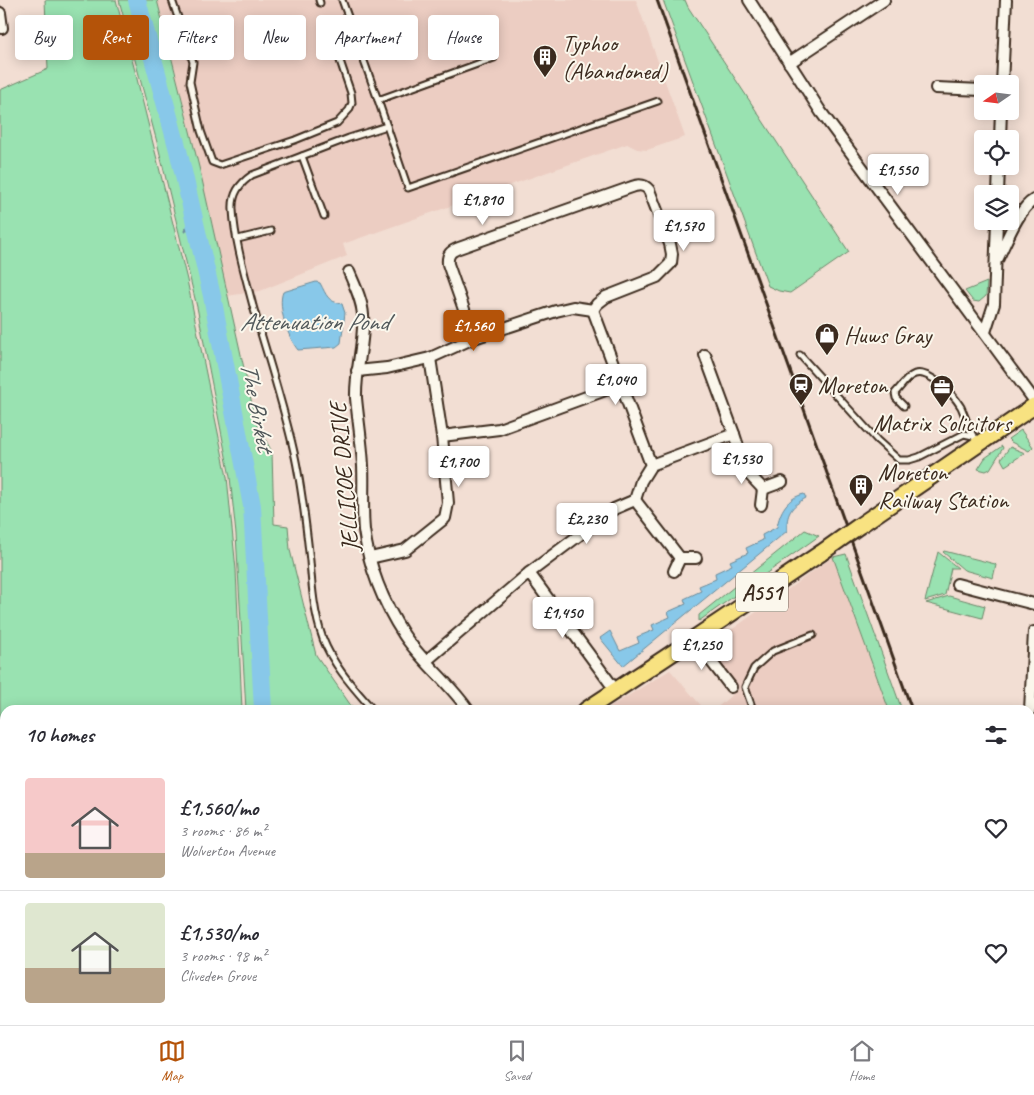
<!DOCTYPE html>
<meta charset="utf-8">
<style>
body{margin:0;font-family:Caveat,sans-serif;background:#f2f2f3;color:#2b2b33;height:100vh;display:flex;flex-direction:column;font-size:19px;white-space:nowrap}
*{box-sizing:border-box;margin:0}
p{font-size:16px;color:#7c7c81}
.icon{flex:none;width:28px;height:28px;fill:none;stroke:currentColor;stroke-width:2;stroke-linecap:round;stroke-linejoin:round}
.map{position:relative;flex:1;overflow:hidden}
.drawer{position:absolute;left:0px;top:705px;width:1035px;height:320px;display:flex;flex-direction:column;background:#fff;border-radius:15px 15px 0 0;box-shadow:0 2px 12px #0003}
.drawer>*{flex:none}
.top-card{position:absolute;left:15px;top:15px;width:500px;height:45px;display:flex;gap:10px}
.needle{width:32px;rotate:256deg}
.tools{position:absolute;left:974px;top:75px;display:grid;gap:10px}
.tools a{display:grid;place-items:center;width:45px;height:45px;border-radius:5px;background:#fff;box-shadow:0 2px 12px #0003;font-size:25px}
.price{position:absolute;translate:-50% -42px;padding:0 11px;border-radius:5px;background:#fff;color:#222;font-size:16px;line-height:32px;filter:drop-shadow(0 1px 2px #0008)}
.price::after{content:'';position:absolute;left:50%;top:30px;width:15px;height:11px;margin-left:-8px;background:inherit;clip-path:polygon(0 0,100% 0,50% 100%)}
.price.active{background:#b45309;color:#fff}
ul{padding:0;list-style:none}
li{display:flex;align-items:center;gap:15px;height:125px;padding:0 25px}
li+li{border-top:1px solid #e1e1e2}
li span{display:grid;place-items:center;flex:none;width:140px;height:100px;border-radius:5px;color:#555}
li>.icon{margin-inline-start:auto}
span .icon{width:60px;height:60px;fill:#fffc;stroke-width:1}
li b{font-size:21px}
h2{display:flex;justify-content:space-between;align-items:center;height:60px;padding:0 25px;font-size:21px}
.chip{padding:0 18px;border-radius:5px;background:#fff;box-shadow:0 2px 12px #0003;font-size:18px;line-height:45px}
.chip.active{background:#b45309;color:#fff}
.tab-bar{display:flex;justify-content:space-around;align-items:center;height:70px;border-top:1px solid #e1e1e2;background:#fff;font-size:14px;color:#7c7c81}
.tab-bar a{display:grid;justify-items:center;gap:2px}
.tab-bar .active{color:#b45309}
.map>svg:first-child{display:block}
</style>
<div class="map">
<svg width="1034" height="1025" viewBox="0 0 1034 1025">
<rect width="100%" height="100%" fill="#f2ded3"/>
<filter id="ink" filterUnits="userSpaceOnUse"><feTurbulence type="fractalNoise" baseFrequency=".02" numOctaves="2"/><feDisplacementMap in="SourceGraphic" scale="10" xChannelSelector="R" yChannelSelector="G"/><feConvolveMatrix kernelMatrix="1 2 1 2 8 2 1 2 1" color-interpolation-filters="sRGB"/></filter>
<g filter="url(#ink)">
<!-- built -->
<g fill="#eccdc2">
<path d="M157 0H636L685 137 647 150 637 149 627 144 343 244 347 256 260 291 227 296 201 175Z"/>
<path d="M833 557 889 710H714L739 689 709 651V646Z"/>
<path d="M670 670 705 710H605Z"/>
<path d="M262 1020H757L751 1025H262Z"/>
</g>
<!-- green -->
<g fill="#99e2b1" stroke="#6a8668">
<path d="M45 0H116L135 71 187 280 227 477 236 570 242 710H5V852L0 842V90L48 69Z"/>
<path d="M119 0H157L201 175 256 422 272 452 274 524 288 526 290 550 316 655 354 710H246L236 534 230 477 197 307 158 146Z"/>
<path d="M663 0H685L688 7 849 252 790 293 779 291 768 286Z"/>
<path d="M987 282 986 296 979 302 973 301 965 291Z"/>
<path d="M1021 430 1033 447 1029 451 1011 442 1008 439Z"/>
<path d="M1002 446 1003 448 990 469 986 471 978 469 985 458Z"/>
<path d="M1010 447 1025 453 1005 466 1001 459Z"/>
<path d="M805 530 819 536 699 621V615Z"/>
<path d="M944 551 995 564 996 565 993 578 964 570 943 552Z"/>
<path d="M938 552 958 568H951L945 595 925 601Z"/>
<path d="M846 554 902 710H889L833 557Z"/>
<path d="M949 596 985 606 982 618 926 603Z"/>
<path d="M0 863 5 873V1020H17L7 1025H0Z"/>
<path d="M784 1020H811L815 1025H777Z"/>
<path d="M831 1020H997L999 1025H836Z"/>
</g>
<!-- water -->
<g fill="#88c8e9" stroke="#698998">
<path d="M316 282 320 283C327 296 327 301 342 304L345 313 341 343 336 347 298 350C288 338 277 306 283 292Z"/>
<path d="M804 494 806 498C791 506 786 514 787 531L623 666 600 638 610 631 620 651 639 643 637 637 654 630 652 625 670 617 668 612 686 604 684 599 701 591 699 586 716 579 715 573 732 565 730 561 748 553 746 548 763 540 762 535 777 527C780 511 787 498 804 494Z"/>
</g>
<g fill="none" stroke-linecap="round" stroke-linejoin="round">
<!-- stream -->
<path stroke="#698998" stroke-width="3" d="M185 231 194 220"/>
<!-- river -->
<g stroke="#88c8e9" stroke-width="18">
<path d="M137 0 178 150 212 296 252 506 263 710"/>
<path d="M248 1025 249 1020"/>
</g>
<defs>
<g id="service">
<path d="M172 0 193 62 190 82 201 131 212 162 220 165 295 140 337 123 349 110 352 103 351 93 336 49"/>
<path d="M319 0 320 3"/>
<path d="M342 0 378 100"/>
<path d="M494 58 378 100 408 188 658 101"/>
<path d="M302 156 324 216"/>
<path d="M238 239 271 231"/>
<path d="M800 355 877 440 899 460H909L919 457 964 434 973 436 979 441"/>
<path d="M904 406 896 398 895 393C900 388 905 380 911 376 926 365 954 395 961 407 965 416 968 426 973 436"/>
<path d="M373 710C354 688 334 667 323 639 314 614 312 587 310 561 306 525 302 487 294 452 283 403 267 355 253 306 245 275 235 242 233 210 232 194 239 184 252 175L349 138 387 126"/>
<path d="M753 710 745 687 754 668 773 651 813 635"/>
<path d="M355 1020 358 1025"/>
<path d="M694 1020 698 1025"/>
<path d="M824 1020 828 1025"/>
<path d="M1001 1020 1003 1025"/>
<path d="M338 1025 345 1020"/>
<path d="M370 1025 376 1020"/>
<path d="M608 1025 614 1020"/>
<path d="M765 1025 772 1020"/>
</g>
<g id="minor">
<path d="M749 0 821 112 1034 400"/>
<path d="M0 13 2 28"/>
<path d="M789 63 884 0"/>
<path d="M1002 84 1006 0"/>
<path d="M936 88 982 90"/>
<path d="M1000 139 1001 111"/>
<path d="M998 194 999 166"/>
<path d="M998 258C1006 242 1019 208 1034 200"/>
<path d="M349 272C355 286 362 300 363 315 365 342 355 370 356 398 358 420 362 443 363 466 364 487 362 508 364 530 369 568 384 604 404 635 422 662 450 683 468 710"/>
<path d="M985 332 994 304 997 221"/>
<path d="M474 338 448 264C447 254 451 251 459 248L629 188C637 185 643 183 649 190L670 244 672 254 671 263 657 277 606 297 597 304 593 310"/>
<path d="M357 371 387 368 430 358 474 338 556 311 573 307 593 310"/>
<path d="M734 434 746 471 763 489 782 482"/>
<path d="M442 436 499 429 622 384"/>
<path d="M651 465 734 434 705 355"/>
<path d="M635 500 680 558"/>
<path d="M761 505 763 489"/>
<path d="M370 558 405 550 445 518 448 503 442 436 430 358"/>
<path d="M680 558H696"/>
<path d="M674 571 680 558"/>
<path d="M529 573 616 691"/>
<path d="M957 584 1034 604"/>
<path d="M694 639 731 687"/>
<path d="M426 661 529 573 614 509 635 500 641 481 651 465 593 310"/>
<path d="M1030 710 1034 632"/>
<path d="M1030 738H1034"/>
<path d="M1030 855 1034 866"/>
</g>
<g id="primary">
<path d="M859 526 1034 406"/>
<path d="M586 710 665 658 821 553"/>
<path d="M37 1025 47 1020"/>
</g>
</defs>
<!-- service casing -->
<use href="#service" stroke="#3b2a1e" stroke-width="9"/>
<!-- minor casing -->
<use href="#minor" stroke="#3b2a1e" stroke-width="14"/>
<!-- primary casing -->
<use href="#primary" stroke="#3b2a1e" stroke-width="19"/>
<!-- service -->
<use href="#service" stroke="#fbf7ec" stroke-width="5"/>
<!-- minor -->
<use href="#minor" stroke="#fbf7ec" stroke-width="10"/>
<!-- primary -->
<use href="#primary" stroke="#f8e281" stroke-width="15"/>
<!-- rail -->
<g stroke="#3b2a1e" stroke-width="3">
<path d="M657 0 912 710"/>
<path d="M1023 1020 1024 1025"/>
</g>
<defs>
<path id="primary-bridge" d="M821 553 859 526"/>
</defs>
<!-- primary-bridge casing -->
<use href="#primary-bridge" stroke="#3b2a1e" stroke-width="19" stroke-linecap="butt"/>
<!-- primary-bridge -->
<use href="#primary-bridge" stroke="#f8e281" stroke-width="15"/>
</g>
</g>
<!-- icons -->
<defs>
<symbol id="building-pin" viewBox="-11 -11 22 30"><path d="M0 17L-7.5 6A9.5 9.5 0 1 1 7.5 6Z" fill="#3b2a1e" stroke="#fbf7ec"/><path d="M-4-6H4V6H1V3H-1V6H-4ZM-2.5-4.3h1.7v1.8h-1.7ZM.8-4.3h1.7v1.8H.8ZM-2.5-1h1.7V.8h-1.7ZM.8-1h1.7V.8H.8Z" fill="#fff"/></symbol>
<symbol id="shop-pin" viewBox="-11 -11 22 30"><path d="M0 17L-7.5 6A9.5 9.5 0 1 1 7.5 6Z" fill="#3b2a1e" stroke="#fbf7ec"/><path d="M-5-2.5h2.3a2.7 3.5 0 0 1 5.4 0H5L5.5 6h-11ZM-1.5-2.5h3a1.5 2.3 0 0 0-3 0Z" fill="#fff"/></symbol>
<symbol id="station-pin" viewBox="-11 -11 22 30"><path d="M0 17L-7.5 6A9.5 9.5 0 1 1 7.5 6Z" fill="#3b2a1e" stroke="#fbf7ec"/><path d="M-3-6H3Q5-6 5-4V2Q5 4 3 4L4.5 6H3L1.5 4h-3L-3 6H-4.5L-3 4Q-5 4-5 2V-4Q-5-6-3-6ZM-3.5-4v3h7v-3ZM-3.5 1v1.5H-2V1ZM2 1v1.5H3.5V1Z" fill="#fff"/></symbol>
<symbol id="office-pin" viewBox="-11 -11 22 30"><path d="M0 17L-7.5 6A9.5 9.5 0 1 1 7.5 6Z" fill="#3b2a1e" stroke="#fbf7ec"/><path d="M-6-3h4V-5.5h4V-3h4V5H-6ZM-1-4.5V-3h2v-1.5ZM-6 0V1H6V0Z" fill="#fff"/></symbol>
</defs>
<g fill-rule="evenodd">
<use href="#building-pin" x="531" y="43" width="28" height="38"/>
<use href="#shop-pin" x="813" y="321" width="28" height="38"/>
<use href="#station-pin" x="787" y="371" width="28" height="38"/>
<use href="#office-pin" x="928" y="373" width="28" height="38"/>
<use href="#building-pin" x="847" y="472" width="28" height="38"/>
</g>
<g text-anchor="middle" stroke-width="4" stroke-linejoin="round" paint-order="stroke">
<!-- shield labels -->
<rect fill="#fbf7ec" stroke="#75685c" stroke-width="1" x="736" y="572.5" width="52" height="39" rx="4"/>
<g font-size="22" font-weight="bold" fill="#3b2a1e">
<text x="762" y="600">A551</text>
</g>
<!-- poi labels -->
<g font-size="24" fill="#3b2a1e" stroke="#fbf7ec" text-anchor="start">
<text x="562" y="51">Typhoo<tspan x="562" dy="28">(Abandoned)</tspan></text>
<text x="844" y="343">Huws Gray</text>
<text x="818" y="393">Moreton</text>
<text x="942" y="431" text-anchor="middle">Matrix Solicitors</text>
<text x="878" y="480">Moreton<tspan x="878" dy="28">Railway Station</tspan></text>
</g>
<!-- street labels -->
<g font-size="24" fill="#3b2a1e" stroke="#fbf7ec">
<text transform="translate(344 477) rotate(-95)" y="8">JELLICOE DRIVE</text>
</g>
<!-- water labels -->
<g font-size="25" font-style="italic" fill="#52595b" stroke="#fbf7ec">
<text x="314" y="330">Attenuation Pond</text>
<text transform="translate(258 406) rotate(79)" y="9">The Birket</text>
</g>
</g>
</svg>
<div class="tools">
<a><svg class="needle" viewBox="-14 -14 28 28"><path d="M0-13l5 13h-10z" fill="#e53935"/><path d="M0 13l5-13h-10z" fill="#7c7c81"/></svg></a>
<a><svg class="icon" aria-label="locate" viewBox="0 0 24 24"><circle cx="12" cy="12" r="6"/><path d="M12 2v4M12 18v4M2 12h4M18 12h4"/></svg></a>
<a><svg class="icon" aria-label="layers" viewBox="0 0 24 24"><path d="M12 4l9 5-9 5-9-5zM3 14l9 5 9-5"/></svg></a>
</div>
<b class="price" style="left:898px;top:196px">£1,550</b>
<b class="price" style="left:483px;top:226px">£1,810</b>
<b class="price" style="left:684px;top:252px">£1,570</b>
<b class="price active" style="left:474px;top:352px">£1,560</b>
<b class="price" style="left:616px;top:406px">£1,040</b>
<b class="price" style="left:742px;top:485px">£1,530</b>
<b class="price" style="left:459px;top:488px">£1,700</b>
<b class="price" style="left:587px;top:545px">£2,230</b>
<b class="price" style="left:563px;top:639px">£1,450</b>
<b class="price" style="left:702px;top:671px">£1,250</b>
<div class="top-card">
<a class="chip">Buy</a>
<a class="chip active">Rent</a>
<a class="chip">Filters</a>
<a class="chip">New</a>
<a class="chip">Apartment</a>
<a class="chip">House</a>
</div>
<section class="drawer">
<h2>10 homes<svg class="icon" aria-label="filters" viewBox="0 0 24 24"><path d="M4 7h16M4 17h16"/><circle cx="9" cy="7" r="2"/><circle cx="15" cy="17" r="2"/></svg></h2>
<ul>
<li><span style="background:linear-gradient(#f6c9c9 75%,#b9a48a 0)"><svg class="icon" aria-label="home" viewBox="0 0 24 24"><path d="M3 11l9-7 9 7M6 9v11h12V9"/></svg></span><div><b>£1,560/mo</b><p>3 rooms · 86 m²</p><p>Wolverton Avenue</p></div><svg class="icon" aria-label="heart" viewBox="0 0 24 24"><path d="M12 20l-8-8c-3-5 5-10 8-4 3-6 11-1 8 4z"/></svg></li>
<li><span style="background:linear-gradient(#dfe7d0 65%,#b9a48a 0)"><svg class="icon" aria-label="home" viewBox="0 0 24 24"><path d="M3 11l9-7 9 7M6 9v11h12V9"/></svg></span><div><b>£1,530/mo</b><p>3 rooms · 98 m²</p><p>Cliveden Grove</p></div><svg class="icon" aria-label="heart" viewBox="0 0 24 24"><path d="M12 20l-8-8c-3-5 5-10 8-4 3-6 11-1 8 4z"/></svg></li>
</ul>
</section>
</div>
<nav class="tab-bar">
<a class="active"><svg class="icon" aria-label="map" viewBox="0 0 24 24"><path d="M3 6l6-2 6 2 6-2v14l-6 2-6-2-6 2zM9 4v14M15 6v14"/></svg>Map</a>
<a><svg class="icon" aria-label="saved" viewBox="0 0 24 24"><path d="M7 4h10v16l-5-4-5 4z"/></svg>Saved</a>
<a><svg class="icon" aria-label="home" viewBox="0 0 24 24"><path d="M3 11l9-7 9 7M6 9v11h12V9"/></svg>Home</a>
</nav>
